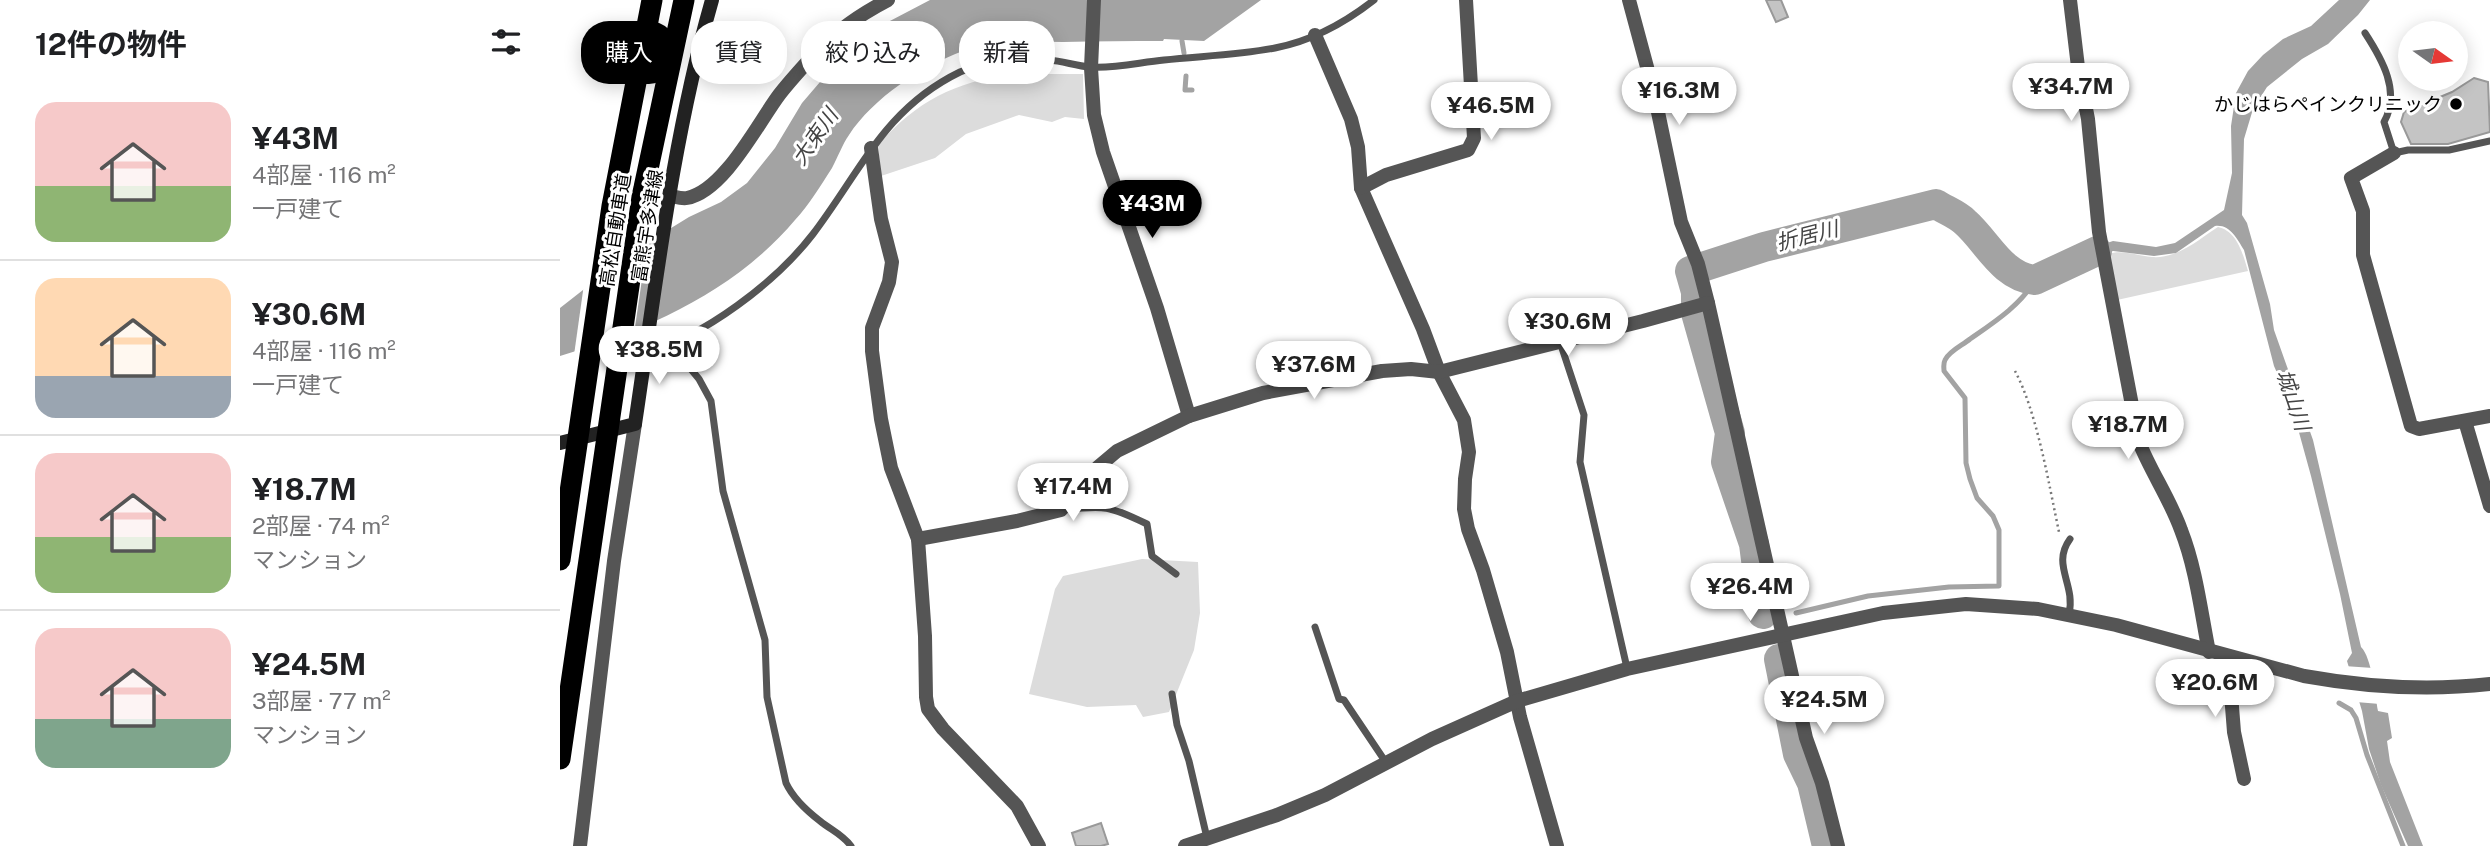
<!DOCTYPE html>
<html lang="ja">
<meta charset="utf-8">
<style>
body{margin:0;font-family:"Public Sans","Noto Sans JP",sans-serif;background:#f2f2f2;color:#202124;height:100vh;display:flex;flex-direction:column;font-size:26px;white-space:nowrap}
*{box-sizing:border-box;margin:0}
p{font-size:23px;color:#757577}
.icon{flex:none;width:38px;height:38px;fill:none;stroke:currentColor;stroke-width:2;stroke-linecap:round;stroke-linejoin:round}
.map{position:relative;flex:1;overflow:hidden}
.panel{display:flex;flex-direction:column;background:#fff;width:560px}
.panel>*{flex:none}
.hud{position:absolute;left:21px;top:21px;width:665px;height:63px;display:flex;gap:14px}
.needle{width:46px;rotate:104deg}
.fabs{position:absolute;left:1838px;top:21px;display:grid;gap:14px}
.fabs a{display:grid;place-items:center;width:70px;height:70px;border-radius:50%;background:#fff;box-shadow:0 4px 18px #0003;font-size:35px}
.price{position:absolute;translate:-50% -60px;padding:0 16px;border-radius:24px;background:#fff;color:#222;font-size:23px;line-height:46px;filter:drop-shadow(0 2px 4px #0008)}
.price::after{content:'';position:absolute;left:50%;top:42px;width:21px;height:16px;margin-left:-10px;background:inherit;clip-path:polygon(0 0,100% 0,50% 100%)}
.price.on{background:#000;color:#fff}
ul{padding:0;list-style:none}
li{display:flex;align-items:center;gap:21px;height:175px;padding:0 35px}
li+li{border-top:2px solid #e0e0e0}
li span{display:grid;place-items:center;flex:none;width:196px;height:140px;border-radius:21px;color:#555}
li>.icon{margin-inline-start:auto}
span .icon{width:84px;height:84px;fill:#fffc;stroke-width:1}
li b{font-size:30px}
h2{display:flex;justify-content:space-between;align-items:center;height:84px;padding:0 35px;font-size:30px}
.chip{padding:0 24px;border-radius:28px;background:#fff;box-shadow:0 4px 18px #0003;font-size:24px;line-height:63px}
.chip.on{background:#000;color:#fff}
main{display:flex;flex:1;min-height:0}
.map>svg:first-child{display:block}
</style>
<main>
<section class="panel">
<h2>12件の物件<svg class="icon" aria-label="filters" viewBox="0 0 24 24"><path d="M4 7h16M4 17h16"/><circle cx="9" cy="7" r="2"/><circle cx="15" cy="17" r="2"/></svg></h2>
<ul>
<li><span style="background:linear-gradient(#f6c9c9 60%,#8fb573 0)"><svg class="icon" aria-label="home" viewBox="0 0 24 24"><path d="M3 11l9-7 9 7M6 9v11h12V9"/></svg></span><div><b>¥43M</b><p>4部屋 · 116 m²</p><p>一戸建て</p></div></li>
<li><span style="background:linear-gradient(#ffd9b3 70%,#9aa5b1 0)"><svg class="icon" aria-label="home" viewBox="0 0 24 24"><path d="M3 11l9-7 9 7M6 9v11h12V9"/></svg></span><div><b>¥30.6M</b><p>4部屋 · 116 m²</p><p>一戸建て</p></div></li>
<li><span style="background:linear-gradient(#f6c9c9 60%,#8fb573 0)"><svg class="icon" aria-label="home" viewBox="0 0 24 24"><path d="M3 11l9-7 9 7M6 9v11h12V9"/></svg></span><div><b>¥18.7M</b><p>2部屋 · 74 m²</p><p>マンション</p></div></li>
<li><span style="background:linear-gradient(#f6c9c9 65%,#7fa58c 0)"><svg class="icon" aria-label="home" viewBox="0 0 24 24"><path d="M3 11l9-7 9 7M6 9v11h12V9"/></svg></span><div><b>¥24.5M</b><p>3部屋 · 77 m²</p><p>マンション</p></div></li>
</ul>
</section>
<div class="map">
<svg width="1930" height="846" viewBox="0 0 1930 846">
<rect width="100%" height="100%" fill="#fff"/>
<!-- green -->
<g fill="#dcdcdc">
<path d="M453 74H523L524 119 505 117 492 122 459 115 406 134 375 158 321 176 318 145C357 101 394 82 453 74Z"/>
<path d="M1658 227C1677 231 1683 254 1688 271L1557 300 1548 254C1562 249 1578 256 1592 257 1617 259 1638 240 1658 227Z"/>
<path d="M582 559 638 562 640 613 634 650 609 712 583 717 576 705 527 707 469 694 495 589 503 576Z"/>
</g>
<!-- water -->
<g fill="#a3a3a3">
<path d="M370 0H701L644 41 604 39 603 41C570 41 536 41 503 42 470 42 434 40 403 51 362 66 313 98 289 135 282 145 278 157 272 168 261 185 249 205 235 220 175 291 88 330 0 356V308L69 254 129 217 161 202 187 183 215 148 242 103 278 61 307 33Z"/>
<path d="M1779 0H1810L1798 15 1768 44 1742 59 1707 87 1693 109 1684 139 1682 215 1687 223 1710 304 1714 330 1753 440 1801 647C1812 658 1815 695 1818 711L1828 713 1832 738 1827 741 1830 762 1863 846H1848L1821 785 1809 749 1802 711 1787 661 1792 653 1780 594 1751 476 1732 407 1714 366 1684 250C1677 239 1670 224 1655 226L1616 253 1594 256 1553 251 1501 271 1500 263 1535 247 1553 241 1596 247 1615 243 1664 210 1672 173 1671 126 1676 93 1688 71 1703 55 1723 39 1751 26Z"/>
</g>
<!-- pier -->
<g fill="#fff">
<path d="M88 238 74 334 14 355 24 284Z"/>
<path d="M1784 666 1813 668 1820 704 1796 702Z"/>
</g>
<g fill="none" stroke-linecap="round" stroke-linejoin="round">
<!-- stream -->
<g stroke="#a3a3a3" stroke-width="5">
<path d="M622 41 624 53"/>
<path d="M626 76 625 90H632"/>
<path d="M1236 613 1308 596 1389 587 1439 586V530L1433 516 1417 498 1410 479 1406 463 1405 398 1384 371C1384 367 1383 364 1385 360 1389 351 1403 345 1410 339 1433 323 1461 305 1475 280"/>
<path d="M1779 703 1791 710 1796 718 1807 755 1843 846"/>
</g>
<!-- river -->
<g stroke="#a3a3a3" stroke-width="30">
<path d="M1203 614 1194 544 1166 462 1170 433 1136 313V292L1130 271 1204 247 1376 204C1385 210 1397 214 1405 222 1427 241 1442 277 1475 280L1537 251"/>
<path d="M1219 659 1238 754 1252 783 1267 846"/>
</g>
</g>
<!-- building -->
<g fill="#c4c4c4" stroke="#999" stroke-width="2">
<path d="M1206 0H1221L1228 17 1216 22Z"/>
<path d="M1914 78 1928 82 1930 132 1888 144H1851L1841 122 1844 112 1892 92Z"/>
<path d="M541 823 548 844 541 846H516L512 833Z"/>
</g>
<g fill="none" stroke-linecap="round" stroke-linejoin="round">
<!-- path -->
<path stroke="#777" stroke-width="2.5" stroke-dasharray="2 3.5" stroke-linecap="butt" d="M1455 371C1477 412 1489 485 1499 532"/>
<!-- service -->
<g stroke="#555" stroke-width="7">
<path d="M1805 33C1822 59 1841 92 1824 122L1834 153 1848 150H1889L1930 141"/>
<path d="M1000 342 1024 415 1020 462 1067 668"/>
<path d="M111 345 139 379 151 401 163 491 205 640 207 697 226 783C233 798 247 811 260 821 271 830 282 834 291 846"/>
<path d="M86 352C144 337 216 282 253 234 301 171 324 109 400 72 425 61 462 56 489 60 503 61 516 66 530 67 554 69 581 62 604 60 641 56 679 55 715 48 751 41 786 22 814 0"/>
<path d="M504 510C545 505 549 506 587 524L592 556 616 574"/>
<path d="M1509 614C1516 584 1491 565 1510 539"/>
<path d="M755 627 779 699 784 700 827 764"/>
<path d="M612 694 617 725 629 761 647 838"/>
</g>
<!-- minor -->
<g stroke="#555" stroke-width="14">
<path d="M534 0 531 68 534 115 543 152 597 308 629 416"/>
<path d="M1069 0 1094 93 1121 222 1138 264 1148 303 1246 738 1262 783 1278 846"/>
<path d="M1510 0 1518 67 1528 119 1539 232 1579 442C1591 472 1610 499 1621 530 1636 568 1641 612 1649 652"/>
<path d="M755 35 791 119 798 147 801 188 863 329 879 372 904 420 909 452 905 479 904 509 908 529 923 570 947 652 960 717 997 846"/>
<path d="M311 148 321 219 332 262 329 282 312 328V351L321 419 331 468 358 539 365 636 366 697 368 709 383 729 457 806 479 846"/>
<path d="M1834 153 1791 178 1803 211V255L1851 426 1859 429 1930 416"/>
<path d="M801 188 826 175 908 150 914 138 906 0"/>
<path d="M111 196C116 197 122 199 127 198 164 191 198 123 219 95 229 82 240 70 251 58 273 33 299 15 328 0"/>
<path d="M1905 421 1930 506"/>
<path d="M358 539 457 521 501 510 538 467 557 451 629 416 703 393 822 371 851 369 879 372 1083 321 1148 303"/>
<path d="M1668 656 1674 732 1684 779"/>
</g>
<!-- tertiary -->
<g stroke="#555" stroke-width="14">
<path d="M20 846 54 561 75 424"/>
<path d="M625 846 717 815 765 795 872 739 957 701 1067 669 1323 613 1406 604 1478 609 1556 625 1744 676C1805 687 1868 691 1930 684"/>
</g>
<!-- secondary -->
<path stroke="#222" stroke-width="14" d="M0 443 75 424C96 284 113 136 152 0"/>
<!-- motorway -->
<g stroke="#000" stroke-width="21">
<path d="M0 560 52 206 92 0"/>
<path d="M0 759 82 197 124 0"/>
</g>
</g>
<!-- markers -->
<circle fill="#000" stroke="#fff" stroke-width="2.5" cx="1896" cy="104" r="7"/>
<g text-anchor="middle" stroke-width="6" stroke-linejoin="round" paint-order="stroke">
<!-- poi labels -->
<g font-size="19" fill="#000" stroke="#fff" text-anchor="end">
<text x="1882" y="111">かじはらペインクリニック</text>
</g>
<!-- street labels -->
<g font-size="19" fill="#000" stroke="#fff">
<text transform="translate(87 226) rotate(-81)" y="7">富熊宇多津線</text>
<text transform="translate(55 230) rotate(-81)" y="7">高松自動車道</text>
</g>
<!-- water labels -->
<g font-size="21" font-style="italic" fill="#444" stroke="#fff">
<text transform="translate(255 137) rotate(-55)" y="7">大束川</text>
<text transform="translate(1247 236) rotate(-14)" y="7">折居川</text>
<text transform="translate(1733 400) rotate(71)" y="7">城山川</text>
</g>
</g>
</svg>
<div class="fabs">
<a><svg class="needle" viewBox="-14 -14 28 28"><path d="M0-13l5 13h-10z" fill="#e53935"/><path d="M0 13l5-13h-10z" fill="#757577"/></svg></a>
</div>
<b class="price" style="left:1511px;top:123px">¥34.7M</b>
<b class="price" style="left:1119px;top:127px">¥16.3M</b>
<b class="price" style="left:931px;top:142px">¥46.5M</b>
<b class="price on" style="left:592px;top:240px">¥43M</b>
<b class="price" style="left:1008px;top:358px">¥30.6M</b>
<b class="price" style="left:99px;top:386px">¥38.5M</b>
<b class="price" style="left:754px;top:401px">¥37.6M</b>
<b class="price" style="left:1568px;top:461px">¥18.7M</b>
<b class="price" style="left:513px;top:523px">¥17.4M</b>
<b class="price" style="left:1190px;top:623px">¥26.4M</b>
<b class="price" style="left:1655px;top:719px">¥20.6M</b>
<b class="price" style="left:1264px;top:736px">¥24.5M</b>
<div class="hud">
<a class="chip on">購入</a>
<a class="chip">賃貸</a>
<a class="chip">絞り込み</a>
<a class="chip">新着</a>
</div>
</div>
</main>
